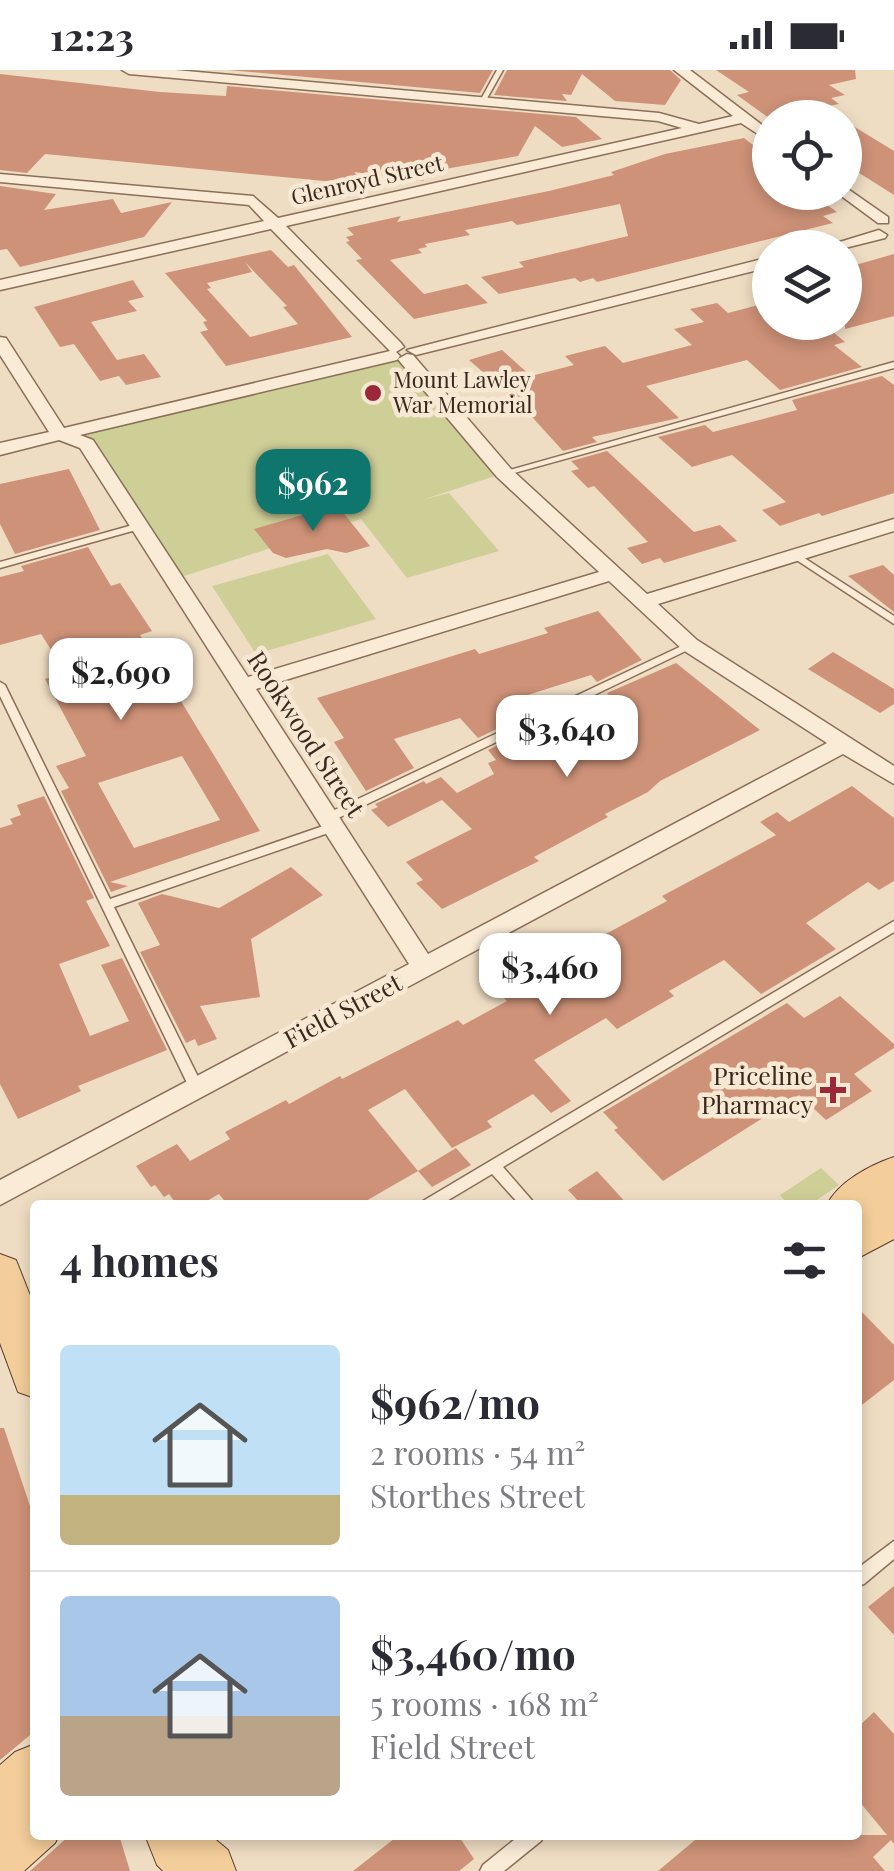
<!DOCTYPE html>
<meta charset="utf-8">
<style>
body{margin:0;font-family:"Playfair Display",serif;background:#f7f7f7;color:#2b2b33;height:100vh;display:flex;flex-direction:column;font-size:38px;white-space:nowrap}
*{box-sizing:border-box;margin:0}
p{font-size:32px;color:#7c7c81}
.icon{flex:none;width:55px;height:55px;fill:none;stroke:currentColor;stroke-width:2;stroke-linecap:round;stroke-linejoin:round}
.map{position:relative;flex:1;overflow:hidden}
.side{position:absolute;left:30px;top:1130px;width:832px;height:640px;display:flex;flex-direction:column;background:#fff;border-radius:10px;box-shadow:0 5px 15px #0003}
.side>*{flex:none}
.fabs{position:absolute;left:752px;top:30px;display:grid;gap:20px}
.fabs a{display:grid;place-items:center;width:110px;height:110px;border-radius:50%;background:#fff;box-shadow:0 5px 15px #0003;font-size:50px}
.price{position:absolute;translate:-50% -85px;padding:0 22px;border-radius:20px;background:#fff;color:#222;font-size:32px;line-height:65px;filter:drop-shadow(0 2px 5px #0008)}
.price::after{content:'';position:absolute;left:50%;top:60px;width:30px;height:22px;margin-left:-15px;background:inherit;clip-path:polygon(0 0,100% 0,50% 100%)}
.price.current{background:#0f766e;color:#fff}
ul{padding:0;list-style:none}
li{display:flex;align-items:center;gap:30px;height:250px;padding:0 30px}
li+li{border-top:2px solid #e1e1e2}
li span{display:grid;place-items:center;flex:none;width:280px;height:200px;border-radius:10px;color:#555}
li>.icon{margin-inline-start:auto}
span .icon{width:120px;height:120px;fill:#fffc;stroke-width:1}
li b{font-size:42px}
h2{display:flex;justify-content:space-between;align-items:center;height:120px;padding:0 30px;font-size:42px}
.status{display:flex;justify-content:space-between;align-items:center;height:70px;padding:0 50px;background:#fff;direction:ltr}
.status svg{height:28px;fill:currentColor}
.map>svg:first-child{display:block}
</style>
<div class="status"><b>12:23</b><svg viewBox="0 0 49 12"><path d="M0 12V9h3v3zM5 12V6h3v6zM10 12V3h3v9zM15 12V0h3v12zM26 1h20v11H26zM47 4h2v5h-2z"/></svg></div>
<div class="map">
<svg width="894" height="1801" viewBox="0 0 894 1801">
<rect width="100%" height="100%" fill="#efddc3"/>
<!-- green -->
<g fill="#cece97">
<path d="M400 283 504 403 422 430 449 423 499 481 407 508 361 449 175 509 70 361Z"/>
<path d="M328 484 376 549 256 584 212 516Z"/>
<path d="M821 1098 839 1115 809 1135H789L780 1125Z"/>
</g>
<!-- building -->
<g fill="#ce9278" fill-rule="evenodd">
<path d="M228 0H493L480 23Z"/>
<path d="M507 0H670L681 10 665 35 615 31 582 4 571 25 562 24 567 31 494 25Z"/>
<path d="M716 0H855L856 9 829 15 845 25 831 28 839 34 824 37 841 48H769L737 25 749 22Z"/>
<path d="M0 4 160 22 226 26 227 16 576 47 602 69 562 77 535 56 518 86 428 102 423 111 354 102 366 115 45 84 27 103 0 100Z"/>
<path d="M845 51 894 81V125L845 94Z"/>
<path d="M744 68 770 88V122H809L837 142 823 146 833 153 597 212 593 208 580 212 575 208 499 224 481 207 524 197 519 192 628 166 620 134 517 155 512 151 465 160 470 165 425 174 427 177 418 179 422 183 390 190 424 224 467 214 488 233 414 249 356 190 362 189 346 172 350 171 346 167 354 165 347 158 401 146 397 152 402 151 549 121 614 105 611 102 665 84Z"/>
<path d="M0 116 56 124 44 140 113 129 121 143 172 132 144 167 20 197 7 179 0 180Z"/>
<path d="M271 180 288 197 294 195 352 267 226 296 200 262 208 260 203 252 207 251 165 203ZM245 192 287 236 283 237 298 254 250 267 207 219 211 218 207 213 252 202Z"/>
<path d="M894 184V246L845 259V198Z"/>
<path d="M133 210 144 227 128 231 137 241 91 252 117 290 144 284 161 307 126 315 119 306 100 311 74 274 60 277 34 237Z"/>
<path d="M770 232V252H821L845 272 834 275 862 297 780 320 747 290 646 316 679 348 592 367 597 372 563 381 523 337 469 290 502 280 531 306 574 295 565 286 605 276 623 293 692 275 674 259 704 252 690 239 717 233 728 243Z"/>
<path d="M882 306 894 315V423L822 446 819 443 780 456 762 440 786 432 732 385 692 397 658 367 705 355 713 362 797 340 792 330Z"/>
<path d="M607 381 694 462 720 455 737 471 664 493 660 488 642 494 627 478 648 472 594 416 588 418 571 401 579 399 571 391Z"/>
<path d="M69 399 100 460 15 484 0 454V414Z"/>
<path d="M337 435 370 476 346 483 327 479 286 488 273 483 254 459Z"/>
<path d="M88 477 111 516 120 513 152 561 140 565 163 607H174L186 626 179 628 260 761 110 812 128 816 111 822 61 721 69 718 56 696 86 686 45 609 66 603 41 564 0 575V507L24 501 21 496ZM182 686 220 750 134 778 98 713Z"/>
<path d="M883 495 894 505V542L848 506Z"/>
<path d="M598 541 642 590 597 612 591 605 515 629 528 644 478 668 460 648 394 669 414 698 366 721 334 672 344 668 317 628 475 579 479 584 548 563 544 558Z"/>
<path d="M833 582 894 619V634L880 643 808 599Z"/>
<path d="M676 593 760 660 660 711 648 722 605 744 608 747 534 787 539 791 442 839 416 813 423 810 406 792 472 759 442 730 388 757 371 740 378 737 375 734 424 711 426 714 441 707 457 723 494 704 488 693 496 690 488 680 537 656 546 668 616 634 607 623Z"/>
<path d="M852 716 894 748V811L879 820 868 812 806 853 836 879 761 924 724 890 669 921 674 926 617 959 606 948 534 990 571 1031 551 1043 533 1024 487 1051 492 1057 452 1078 405 1019 368 1040 418 1101 359 1135H228L219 1124 200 1135H177L169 1124 164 1127 155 1115 151 1117 136 1096 177 1074 190 1091 230 1069 225 1062 286 1030 289 1034 340 1006 342 1009 458 950 463 955 507 931 498 922 667 831 662 826 776 765 760 752 777 742 789 752Z"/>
<path d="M44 726 94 828 86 831 110 876 59 894 90 966 129 951 101 895 122 888 167 980 78 1016 81 1021 18 1049 0 1014V758L13 754 10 749 21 745 17 735Z"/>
<path d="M291 797 323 825 251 869 260 927 200 936 217 969 198 976 195 969 186 973 140 882 160 875 138 833 162 824 219 838Z"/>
<path d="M840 926 894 974V978L854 1004 872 1021 826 1050 799 1025 663 1111 614 1060 618 1058 603 1042 787 933 804 948Z"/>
<path d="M456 1078 471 1095 432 1117 418 1101Z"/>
<path d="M597 1101 628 1135H582L568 1120Z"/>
<path d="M858 1238 894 1275V1310L858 1338Z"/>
<path d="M0 1358H4L35 1451V1661L0 1690Z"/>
<path d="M894 1516V1565L868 1537Z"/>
<path d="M874 1642 894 1664V1774L891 1770 873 1787 885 1801H658L701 1765H887L858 1730V1657Z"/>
<path d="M70 1765H119L130 1801H30Z"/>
<path d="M399 1765H458L474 1789 459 1801H353Z"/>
</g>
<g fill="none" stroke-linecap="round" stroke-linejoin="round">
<defs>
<g id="service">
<path d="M497 0H503L485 32H481L480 31Z"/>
<path d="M894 292V298L507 405 504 406 499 403Z"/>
<path d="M140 453 143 454V458L0 498V492Z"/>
<path d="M795 482 894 546V554L792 487 790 485Z"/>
<path d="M690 572 694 573V577L332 751 328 752 322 748 324 745Z"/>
<path d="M0 612 5 615 110 829 329 754 333 753 339 757 337 760 114 837 204 1019 202 1023H192L190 1019 0 626Z"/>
<path d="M894 851V862L503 1097 536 1135H520L492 1104 440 1135H421L423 1131Z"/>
<path d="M894 1471V1489L864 1514 858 1516V1498Z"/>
<path d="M520 1765H544L541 1771 504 1801H480L483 1795Z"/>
</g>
<g id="minor">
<path d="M122 0H175L659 43 699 54 733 46 674 0H690L770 61V72L741 53 286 156 401 273 404 277 396 282 400 286 397 290 80 365 93 370 248 607 599 502 497 407 401 293 398 289 407 284 413 285 511 399 647 524 894 449V461L658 534 697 570 894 696V714L843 684 0 1135V1110L409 894 80 378 59 370 0 385V373L49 362 0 285V267L6 268 64 358 390 281 271 159 0 220V210L264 151 249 135 0 112V104L253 126 278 148 682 58 658 51 129 4ZM609 511 683 580 827 673 428 884 256 619Z"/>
<path d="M845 117 888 147V153H878L840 125 838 122H845Z"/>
<path d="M879 160 887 165 885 168 845 178H820Z"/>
<path d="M770 187V197L416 285 407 280Z"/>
</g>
<g id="primary">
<path d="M894 1087V1169L858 1188V1135H827C838 1112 870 1095 894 1087Z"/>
<path d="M0 1184 16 1190 35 1238V1328L18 1322 0 1273Z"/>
<path d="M35 1674V1765H59L55 1773 24 1801H0V1695L15 1682Z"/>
<path d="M145 1765H210L228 1780 236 1801H163L157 1795Z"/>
</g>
</defs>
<!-- service casing -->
<use href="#service" stroke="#8a6e59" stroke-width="3"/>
<!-- minor casing -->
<use href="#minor" stroke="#8a6e59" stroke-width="3"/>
<!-- primary casing -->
<use href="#primary" stroke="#583c2e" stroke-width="2"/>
<!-- service -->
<use href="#service" fill="#faebd7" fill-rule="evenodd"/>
<!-- minor -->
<use href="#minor" fill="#faebd7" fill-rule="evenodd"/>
<!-- primary -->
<use href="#primary" fill="#f3cd9a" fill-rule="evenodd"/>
</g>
<!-- markers -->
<g fill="#9b2836" stroke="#f6e8d3" stroke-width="4">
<circle cx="373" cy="323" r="10"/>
<path d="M828 1005h10v10h10v10h-10v10h-10v-10h-10v-10h10z"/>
</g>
<g text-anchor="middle" stroke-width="9" stroke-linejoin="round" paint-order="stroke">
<!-- far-street labels -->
<g font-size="22" fill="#3a281e" stroke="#f6e8d3">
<text transform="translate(367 110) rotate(-13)" y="8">Glenroyd Street</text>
</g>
<!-- far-poi labels -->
<g font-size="22" fill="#3a281e" stroke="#f6e8d3" text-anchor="start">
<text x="393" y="318">Mount Lawley<tspan x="393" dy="25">War Memorial</tspan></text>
</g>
<!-- street labels -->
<g font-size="25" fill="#3a281e" stroke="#f6e8d3">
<text transform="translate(306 664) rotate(57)" y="9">Rookwood Street</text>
<text transform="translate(343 941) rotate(-28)" y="9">Field Street</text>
</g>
<!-- poi labels -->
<g font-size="25" fill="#3a281e" stroke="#f6e8d3" text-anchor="end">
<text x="813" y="1015">Priceline<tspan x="813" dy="29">Pharmacy</tspan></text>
</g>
</g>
</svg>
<div class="fabs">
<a><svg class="icon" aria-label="locate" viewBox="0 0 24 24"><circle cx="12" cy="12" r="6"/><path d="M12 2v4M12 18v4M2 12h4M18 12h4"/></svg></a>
<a><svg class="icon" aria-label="layers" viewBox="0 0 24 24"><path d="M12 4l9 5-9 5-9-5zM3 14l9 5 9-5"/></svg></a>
</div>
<b class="price current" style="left:313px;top:464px">$962</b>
<b class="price" style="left:121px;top:653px">$2,690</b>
<b class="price" style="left:567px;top:710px">$3,640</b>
<b class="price" style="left:550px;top:948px">$3,460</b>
<section class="side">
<h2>4 homes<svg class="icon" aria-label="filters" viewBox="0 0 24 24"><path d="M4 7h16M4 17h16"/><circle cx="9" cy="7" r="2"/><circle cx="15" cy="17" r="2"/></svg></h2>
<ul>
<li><span style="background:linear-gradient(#bfe0f5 75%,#c2b280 0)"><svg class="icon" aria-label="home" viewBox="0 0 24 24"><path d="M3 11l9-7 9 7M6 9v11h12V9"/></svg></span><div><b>$962/mo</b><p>2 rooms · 54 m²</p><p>Storthes Street</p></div></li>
<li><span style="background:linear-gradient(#a9c7e8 60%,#b9a48a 0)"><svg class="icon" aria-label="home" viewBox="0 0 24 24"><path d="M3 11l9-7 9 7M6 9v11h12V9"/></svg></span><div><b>$3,460/mo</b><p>5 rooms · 168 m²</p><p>Field Street</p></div></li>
</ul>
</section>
</div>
